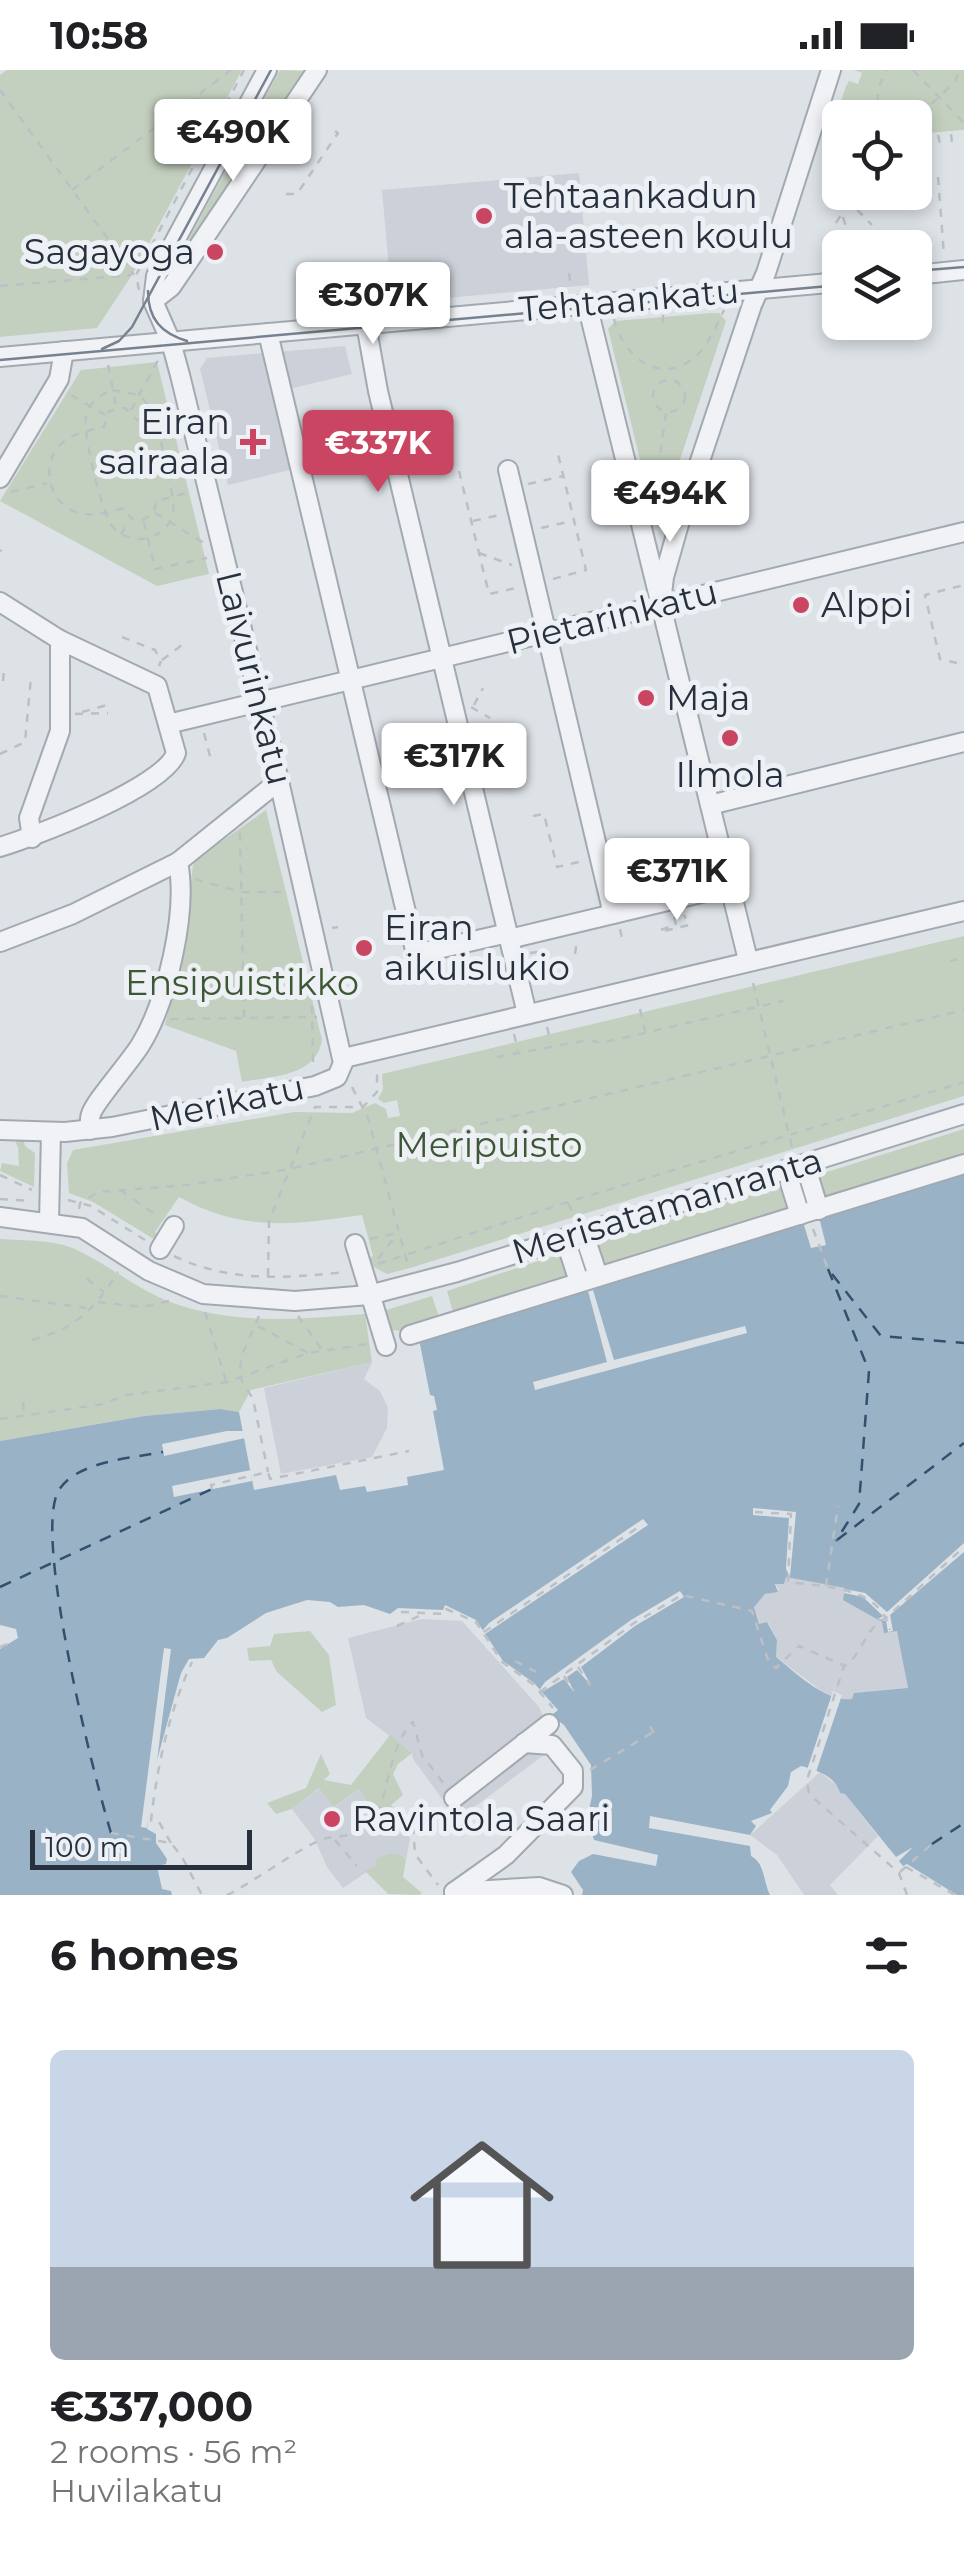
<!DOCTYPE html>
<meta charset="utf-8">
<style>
body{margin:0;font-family:Montserrat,sans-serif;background:#f2f2f2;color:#202124;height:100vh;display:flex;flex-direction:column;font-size:38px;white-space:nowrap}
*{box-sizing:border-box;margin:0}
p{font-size:32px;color:#757577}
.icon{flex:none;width:55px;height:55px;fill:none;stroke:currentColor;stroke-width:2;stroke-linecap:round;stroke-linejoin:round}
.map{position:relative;height:1825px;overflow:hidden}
.panel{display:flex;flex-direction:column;background:#fff;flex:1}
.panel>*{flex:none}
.controls{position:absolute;left:822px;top:30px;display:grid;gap:20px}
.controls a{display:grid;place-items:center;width:110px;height:110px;border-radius:15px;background:#fff;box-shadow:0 5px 15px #0003;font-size:50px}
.scale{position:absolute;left:30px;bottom:25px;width:222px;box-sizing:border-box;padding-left:10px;border:5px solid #27303d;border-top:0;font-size:28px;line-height:35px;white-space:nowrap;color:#27303d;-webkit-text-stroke:8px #edf0f5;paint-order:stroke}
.price{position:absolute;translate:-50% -85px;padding:0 22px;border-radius:10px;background:#fff;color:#222;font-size:32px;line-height:65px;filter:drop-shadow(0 2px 5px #0008)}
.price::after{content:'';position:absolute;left:50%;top:60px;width:30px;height:22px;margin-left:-15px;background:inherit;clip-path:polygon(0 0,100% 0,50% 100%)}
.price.on{background:#c94561;color:#fff}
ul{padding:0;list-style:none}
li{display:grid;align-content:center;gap:20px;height:530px;padding:0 50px}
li+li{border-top:2px solid #e0e0e0}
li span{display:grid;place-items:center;height:310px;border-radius:15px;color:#555}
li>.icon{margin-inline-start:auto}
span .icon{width:180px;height:180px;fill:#fffc;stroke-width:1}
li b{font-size:42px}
h2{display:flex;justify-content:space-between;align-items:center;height:120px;padding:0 50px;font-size:42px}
.status{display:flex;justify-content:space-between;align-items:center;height:70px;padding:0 50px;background:#fff;direction:ltr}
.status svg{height:28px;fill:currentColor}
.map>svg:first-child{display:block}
</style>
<div class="status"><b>10:58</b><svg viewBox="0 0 49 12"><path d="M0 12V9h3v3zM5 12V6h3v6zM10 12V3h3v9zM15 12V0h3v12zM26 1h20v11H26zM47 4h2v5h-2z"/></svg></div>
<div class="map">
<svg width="964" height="1825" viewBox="0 0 964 1825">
<rect width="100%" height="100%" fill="#dde2e7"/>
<!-- built -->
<g fill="#ccd1d9">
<path d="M579 103 589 215 392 233 382 120Z"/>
<path d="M345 276 352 304 289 319 294 399 228 415 200 299 207 288Z"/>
<path d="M372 1292 364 1309 380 1321 388 1338 387 1358 372 1387 281 1404 264 1318Z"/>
<path d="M786 1506 845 1518 847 1530 882 1552 885 1562 898 1560 908 1619 855 1623 852 1629H839L823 1622 776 1587 777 1570 768 1552 759 1554 754 1536 765 1524 779 1520 775 1513 784 1514Z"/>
<path d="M421 1549 462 1551 539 1637 556 1676 461 1747 443 1730 413 1689 412 1683 366 1648 348 1568Z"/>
<path d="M820 1702 838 1716 840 1723 845 1724 878 1766 830 1815 838 1825H804L777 1785 750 1765Z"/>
<path d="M320 1718 335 1737 359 1719 372 1741 370 1760 402 1750 410 1769 406 1790 400 1784H388L377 1789V1795L343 1818 327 1797 314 1768 292 1739Z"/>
</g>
<!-- green -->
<g fill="#c4d0bf">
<path d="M7 0H242L132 205 97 258 0 267V5Z"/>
<path d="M280 0 308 1 184 184V178Z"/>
<path d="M854 0H964V60L915 64V48H840V70L828 71 846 16 849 11 858 14 862 3Z"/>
<path d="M711 243H719L726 251 661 447H654L608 259 615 251Z"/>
<path d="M157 292 209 504 157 516 0 431 81 300Z"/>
<path d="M266 740 322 970C316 1007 272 1006 242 1012L236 981 165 955 181 889 193 795 198 788Z"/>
<path d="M964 866V1026L410 1198 387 1204 370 1195 368 1189 373 1186 362 1145C292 1155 242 1162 179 1127L155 1162 160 1166 157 1171 93 1132 69 1123 67 1093 73 1080 294 1042 352 1043 375 1033 386 1039 388 1048 400 1046 397 1030 384 1033 378 1029 383 1019 382 1004Z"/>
<path d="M964 1059V1089L824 1131 814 1106Z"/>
<path d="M15 1071H24L25 1076 35 1083 34 1117 0 1101 2 1093 19 1096 18 1077Z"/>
<path d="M787 1114 790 1125 785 1127 786 1134 792 1132 794 1138 604 1199 593 1174Z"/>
<path d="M0 1169C25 1171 54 1169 77 1180 111 1196 143 1224 179 1235 241 1255 302 1249 365 1244L372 1292 251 1320 239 1342 220 1339 144 1346 0 1371Z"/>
<path d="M566 1182 573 1206 454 1246 447 1221Z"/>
<path d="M432 1226 440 1250 402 1261 389 1260 383 1241Z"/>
<path d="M310 1561 329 1585 336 1635 322 1642 277 1602 271 1590 249 1591 247 1578 270 1576 274 1564Z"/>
<path d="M390 1665 412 1683 398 1694 393 1704 403 1725 391 1735 402 1750 370 1761 372 1741 359 1719 334 1737 319 1718 292 1739 276 1744 267 1733 306 1718 321 1684 330 1704 324 1710 351 1715Z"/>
<path d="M388 1784H400L406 1790 403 1807 422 1823 419 1825 388 1824 365 1801 377 1795 376 1789Z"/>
</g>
<!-- water -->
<path fill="#99b2c6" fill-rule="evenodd" d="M964 1101V1825H957L907 1794 903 1796 899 1791 913 1777 896 1787 845 1724 840 1723C836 1706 816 1700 801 1696L791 1702 788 1716 770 1740 772 1743 751 1751 756 1756 750 1765 650 1746 649 1758 750 1776 751 1786C765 1793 763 1811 770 1825H582L583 1820 571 1802 579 1791 593 1784 656 1796 658 1785 594 1770 587 1749 592 1726 591 1695 564 1655 560 1652 554 1656 547 1649 558 1640 534 1613 503 1591 476 1550 445 1535 443 1540 398 1538 390 1544 364 1535 338 1537 330 1532 307 1530 266 1543 227 1568 218 1570 204 1588 189 1589 181 1603 154 1701 147 1759 156 1764V1773L167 1789 166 1794 157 1796 162 1819 171 1821 172 1825H0V1579L18 1568 16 1559 0 1555V1371L144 1346 220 1339 239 1342 254 1420 336 1405 340 1420 365 1416 367 1422 408 1415 407 1407 444 1400 433 1341 437 1340 434 1326 430 1325 419 1269 581 1220 586 1222 595 1219 598 1214 803 1152 811 1178 826 1175 819 1147ZM786 1507 845 1518 843 1530 882 1552 884 1563 897 1561 908 1618 854 1623 852 1629C825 1632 796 1603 776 1587L777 1570 767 1552 759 1554 754 1537 765 1524 778 1522 775 1514H784Z"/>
<!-- pier -->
<g fill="#dde2e7">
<path d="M593 1220 614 1290 745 1256 747 1263 535 1320 533 1312 607 1292 588 1221Z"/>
<path d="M227 1361H243L245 1368 164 1386 162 1374Z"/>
<path d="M251 1400 252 1411 174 1427 172 1416Z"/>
<path d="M753 1438 796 1442 790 1507 786 1499 789 1448 753 1445Z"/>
<path d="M643 1449 648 1455 485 1564 483 1560 489 1553Z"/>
<path d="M964 1473V1482L890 1545 893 1561 888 1562 886 1551 878 1549 883 1546 863 1527 844 1523 845 1519 865 1523 887 1542Z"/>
<path d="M680 1521 684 1527 635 1556 581 1597 591 1615 577 1600 567 1607 574 1622 564 1609 542 1622 540 1619 545 1612 631 1550Z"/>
<path d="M164 1578 171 1579 157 1691 147 1758 141 1757Z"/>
<path d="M833 1621 842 1625 815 1705 806 1703Z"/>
</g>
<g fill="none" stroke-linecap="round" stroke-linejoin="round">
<!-- ferry -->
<g stroke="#33516f" stroke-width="2.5" stroke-dasharray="12 10" stroke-linecap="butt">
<path d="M828 1199 869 1301 859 1434 836 1471"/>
<path d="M832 1204 881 1266 964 1273"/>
<path d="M837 1470 964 1373"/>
<path d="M0 1517 212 1419"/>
<path d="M111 1763C94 1707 32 1463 59 1420 77 1391 133 1388 163 1382"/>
<path d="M932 1774 964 1753"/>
</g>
<defs>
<g id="minor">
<path d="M915 205 964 200"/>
<path d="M153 231 171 217 182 201 317 0"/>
<path d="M587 234 748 890"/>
<path d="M366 254 378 321 527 944"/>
<path d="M268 263 416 884 508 863"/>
<path d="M0 287 840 212"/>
<path d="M508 400 613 844"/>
<path d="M0 408 59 309 64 281"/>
<path d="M662 524 664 507 679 454 752 235 766 203 831 0"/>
<path d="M0 532 60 570 157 616 176 683C165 717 36 766 0 777"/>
<path d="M168 654 964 462"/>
<path d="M710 735 964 672"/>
<path d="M32 768 29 748 60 661V570"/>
<path d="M509 869 730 816"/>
<path d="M0 872 73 844 178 792 279 711"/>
<path d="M344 988 964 841"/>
<path d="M0 1060 65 1062 112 1057 315 1016 337 1007 343 993 279 711 180 305 171 272 153 231 156 206 267 0"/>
<path d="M90 1060C90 1055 89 1049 91 1044 95 1031 131 991 141 974 167 931 188 842 178 792"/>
<path d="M809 1107 819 1140"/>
<path d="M790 1113 800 1145"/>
<path d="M0 1147 82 1158 149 1201 203 1224 295 1231 369 1225 457 1202 964 1044"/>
<path d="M49 1152 51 1062"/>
<path d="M355 1174 386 1276"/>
<path d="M588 1176 598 1206"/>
<path d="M160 1179 174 1156"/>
<path d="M569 1181 579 1212"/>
<path d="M410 1265 964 1094"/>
<path d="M454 1728 549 1654"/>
<path d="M454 1822 506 1785 573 1717V1701L552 1675 524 1673"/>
<path d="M454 1822 539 1817 563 1825"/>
</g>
</defs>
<!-- minor casing -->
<use href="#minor" stroke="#a3a9b1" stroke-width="22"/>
<!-- path -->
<g stroke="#bcc0c5" stroke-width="2.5" stroke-dasharray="8 8" stroke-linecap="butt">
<path d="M913 0 964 53"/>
<path d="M0 20 134 205"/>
<path d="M837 38 928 37 955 12 959 0"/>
<path d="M877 48 878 20 886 0"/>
<path d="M951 64 952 73"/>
<path d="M938 65 940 74"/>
<path d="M921 66 923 75"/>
<path d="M938 107 944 185"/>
<path d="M72 120 231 0"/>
<path d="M286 124H297L338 63 330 58"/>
<path d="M846 128 872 155"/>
<path d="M843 147 846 157"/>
<path d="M836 153 855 122"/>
<path d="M569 203 571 219"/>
<path d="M0 216 131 205"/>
<path d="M139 220 136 205 244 0"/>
<path d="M663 245V255"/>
<path d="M614 249C622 286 661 317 695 287 708 276 716 256 724 240"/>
<path d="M108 295 116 336"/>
<circle cx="669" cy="326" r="16"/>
<path d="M112 320 139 325C160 343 161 378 167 404 170 416 175 429 173 442 168 470 132 478 113 457 102 444 82 363 86 346 89 333 100 324 112 320Z"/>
<path d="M71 325 107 346"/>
<path d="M131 340 158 290"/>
<path d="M172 342 137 350 125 338 109 341 104 357C88 361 71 363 60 375 38 399 52 440 84 444 98 446 111 442 124 438L131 448 141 451 154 443 156 431 191 422"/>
<path d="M666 343 658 399 677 403"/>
<path d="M459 401 489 524 521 517"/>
<path d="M528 414 563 406"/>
<path d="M11 422 47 413"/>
<path d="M155 443 204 473"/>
<path d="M473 451 504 444"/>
<path d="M144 452 155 499 207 488"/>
<path d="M541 458 572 451"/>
<path d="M121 464 130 450"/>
<path d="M0 480 2 481"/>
<path d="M479 483 512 495"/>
<path d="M553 509 586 500 557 380"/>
<path d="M122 567 155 580 161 591 159 596"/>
<path d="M162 590 182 575"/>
<path d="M957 593 940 589 925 525 964 515"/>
<path d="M3 611 4 599"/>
<path d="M474 635 483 618"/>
<path d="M471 637 490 648"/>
<path d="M82 642 107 635"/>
<path d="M75 644 108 643"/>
<path d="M204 663 212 694"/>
<path d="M0 684 25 672 31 607"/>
<path d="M533 746 544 744 557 797 583 791"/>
<path d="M240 763 244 948"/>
<path d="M195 809 240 822H285"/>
<path d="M674 847 676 855 660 860V862L689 855 684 845"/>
<path d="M332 858 338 857"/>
<path d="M620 859 623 872"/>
<path d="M530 883 548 881"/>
<path d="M575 884 577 870"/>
<path d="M950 891 964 888"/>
<path d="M753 913 793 1081"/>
<path d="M312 936 313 994"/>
<path d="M640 939 645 961"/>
<path d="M170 949 317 947"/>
<path d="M547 957 551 973"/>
<path d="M514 964 518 981"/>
<path d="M497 987 588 970 601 973 783 931"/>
<path d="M352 1017 368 1048 409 1199"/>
<path d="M0 1105 32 1120"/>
<path d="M120 1120 159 1147"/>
<path d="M0 1129 30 1131"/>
<path d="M68 1130 91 1136 145 1170"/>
<path d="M568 1133 576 1148"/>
<path d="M79 1139 80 1133 98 1122 187 1115 290 1099 964 940"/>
<path d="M813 1159 828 1199"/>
<path d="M370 1169 397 1163"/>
<path d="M174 1186C230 1213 286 1208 347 1202"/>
<path d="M378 1189 397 1164"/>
<path d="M378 1194 568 1132 964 1012"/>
<path d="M268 1206 269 1151 315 1037H363L377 1022V998"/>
<path d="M87 1209 104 1222"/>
<path d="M0 1226 87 1238"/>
<path d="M98 1232 142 1237 174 1230"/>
<path d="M205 1242 226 1311"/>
<path d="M259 1246 242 1285 239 1306 253 1329 268 1402"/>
<path d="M298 1246 322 1280"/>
<path d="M258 1256 308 1283"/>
<path d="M32 1270C75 1259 95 1239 118 1202"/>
<path d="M23 1332 24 1345"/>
<path d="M0 1349 104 1334 125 1325 227 1312 308 1283 369 1274"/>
<path d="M212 1419 211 1415 268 1402 270 1409 409 1381"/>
<path d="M755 1442 791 1444 788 1512C825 1517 880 1516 890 1560"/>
<path d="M826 1516 838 1436"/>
<path d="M401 1542 444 1544 446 1539 476 1552 502 1592 534 1615 553 1638"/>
<path d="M397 1556 419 1546"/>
<path d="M484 1562 643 1454"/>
<path d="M0 1577 8 1574"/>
<path d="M515 1591 536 1602"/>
<path d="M578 1597 590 1615"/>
<path d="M564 1606 574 1621"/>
<path d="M540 1622 634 1553 682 1525 752 1541 769 1593 776 1598 799 1576 843 1595"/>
<path d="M650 1656 657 1669"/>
<path d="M590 1700 653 1662"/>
<path d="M374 1753C399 1762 422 1753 442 1738"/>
<path d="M413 1756 415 1784 438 1815"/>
<path d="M111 1763 171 1773 182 1787 202 1825"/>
<path d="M335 1770 357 1796"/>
<path d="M171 1773 159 1752 151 1751C157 1696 169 1642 192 1592"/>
<path d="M906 1797 955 1825"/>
<path d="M900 1802 932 1774"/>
<path d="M227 1825C251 1814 307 1772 327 1768 341 1766 368 1765 375 1751 388 1722 390 1674 413 1652L422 1685 444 1714"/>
<path d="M907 1825 899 1803 809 1724 807 1710 844 1596C864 1584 863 1559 887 1547L964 1477"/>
</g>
<!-- minor -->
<use href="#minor" stroke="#f0f2f5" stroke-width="18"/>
<!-- tram -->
<g stroke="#778290" stroke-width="2.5">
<path d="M915 201 964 197"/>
<path d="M148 221C148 249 161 263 187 271"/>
<path d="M102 279 119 271 132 257 271 0"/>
<path d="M0 290 840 215"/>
</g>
</g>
<!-- markers -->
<g fill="#c94561" stroke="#edf0f5" stroke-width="4">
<circle cx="484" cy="146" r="10"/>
<circle cx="215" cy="182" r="10"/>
<path d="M248 357h10v10h10v10h-10v10h-10v-10h-10v-10h10z"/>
<circle cx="801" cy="535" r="10"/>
<circle cx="646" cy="628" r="10"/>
<circle cx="730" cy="668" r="10"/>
<circle cx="364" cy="878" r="10"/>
<circle cx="332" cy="1749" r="10"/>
</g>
<g text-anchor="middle" stroke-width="10" stroke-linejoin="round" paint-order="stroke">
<!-- poi labels -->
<g font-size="35" fill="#27303d" stroke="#edf0f5" text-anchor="start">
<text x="504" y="138">Tehtaankadun<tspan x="504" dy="40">ala-asteen koulu</tspan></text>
<text x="195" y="194" text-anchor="end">Sagayoga</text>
<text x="230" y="364" text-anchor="end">Eiran<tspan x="230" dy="40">sairaala</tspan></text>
<text x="821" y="547">Alppi</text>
<text x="666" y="640">Maja</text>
<text x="730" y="717" text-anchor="middle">Ilmola</text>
<text x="384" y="870">Eiran<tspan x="384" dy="40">aikuislukio</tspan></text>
<text x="352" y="1761">Ravintola Saari</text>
</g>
<!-- street labels -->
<g font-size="35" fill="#27303d" stroke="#edf0f5">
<text transform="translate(629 230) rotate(-5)" y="12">Tehtaankatu</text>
<text transform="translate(612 547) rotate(-14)" y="12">Pietarinkatu</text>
<text transform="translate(254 608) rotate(76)" y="12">Laivurinkatu</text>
<text transform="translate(227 1033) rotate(-12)" y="12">Merikatu</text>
<text transform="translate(667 1136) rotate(-17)" y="12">Merisatamanranta</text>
</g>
<!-- park labels -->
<g font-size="35" fill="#3e5835" stroke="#edf0f5">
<text x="242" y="925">Ensipuistikko</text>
<text x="489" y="1087">Meripuisto</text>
</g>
</g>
</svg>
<div class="controls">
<a><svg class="icon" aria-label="locate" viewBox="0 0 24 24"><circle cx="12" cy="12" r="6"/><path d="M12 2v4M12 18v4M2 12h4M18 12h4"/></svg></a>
<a><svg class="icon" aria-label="layers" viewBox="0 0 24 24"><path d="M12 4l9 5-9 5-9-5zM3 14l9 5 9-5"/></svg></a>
</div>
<div class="scale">100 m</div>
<b class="price" style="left:233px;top:114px">€490K</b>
<b class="price" style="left:373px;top:277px">€307K</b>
<b class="price on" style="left:378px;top:425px">€337K</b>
<b class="price" style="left:670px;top:475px">€494K</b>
<b class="price" style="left:454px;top:738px">€317K</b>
<b class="price" style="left:677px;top:853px">€371K</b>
</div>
<section class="panel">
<h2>6 homes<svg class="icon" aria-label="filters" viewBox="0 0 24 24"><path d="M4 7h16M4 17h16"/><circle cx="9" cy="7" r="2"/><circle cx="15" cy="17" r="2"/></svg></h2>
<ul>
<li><span style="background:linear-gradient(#c9d6e8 70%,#9aa5b1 0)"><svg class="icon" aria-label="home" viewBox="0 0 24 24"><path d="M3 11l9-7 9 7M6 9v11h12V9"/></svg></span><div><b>€337,000</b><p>2 rooms · 56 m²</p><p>Huvilakatu</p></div></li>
</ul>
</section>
